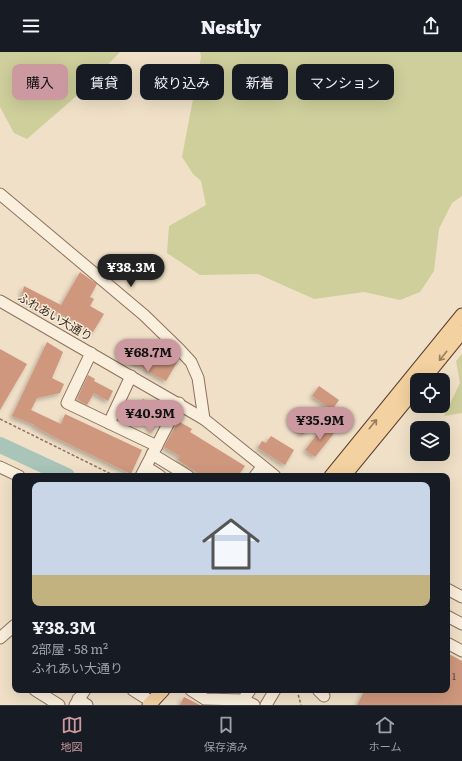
<!DOCTYPE html>
<html lang="ja">
<meta charset="utf-8">
<style>
body{margin:0;font-family:Literata,"Noto Sans JP",serif;background:#20242c;color:#f1f3f6;height:100vh;display:flex;flex-direction:column;font-size:15px;white-space:nowrap}
*{box-sizing:border-box;margin:0}
p{font-size:13px;color:#9ea1a6}
.icon{flex:none;width:22px;height:22px;fill:none;stroke:currentColor;stroke-width:2;stroke-linecap:round;stroke-linejoin:round}
.map{position:relative;flex:1;overflow:hidden}
.side{position:absolute;left:12px;top:421px;width:438px;height:220px;display:flex;flex-direction:column;background:#171b24;border-radius:8px;box-shadow:0 4px 16px #0002}
.side>*{flex:none}
.hud{position:absolute;left:12px;top:12px;width:438px;height:36px;display:flex;gap:8px}
.fabs{position:absolute;left:410px;top:321px;display:grid;gap:8px}
.fabs a{display:grid;place-items:center;width:40px;height:40px;border-radius:8px;background:#171b24;box-shadow:0 4px 16px #0002;font-size:20px}
.price{position:absolute;translate:-50% -34px;padding:0 9px;border-radius:14px;background:#cc99a0;color:#111;font-size:13px;line-height:26px;filter:drop-shadow(0 1px 2px #0008)}
.price::after{content:'';position:absolute;left:50%;top:24px;width:12px;height:9px;margin-left:-6px;background:inherit;clip-path:polygon(0 0,100% 0,50% 100%)}
.price.current{background:#222;color:#fff}
ul{padding:0;list-style:none}
li{display:grid;align-content:center;gap:8px;height:212px;padding:0 20px}
li+li{border-top:1px solid #363941}
li span{display:grid;place-items:center;height:124px;border-radius:8px;color:#555}
li>.icon{margin-inline-start:auto}
span .icon{width:72px;height:72px;fill:#fffc;stroke-width:1}
li b{font-size:17px}
.pill{padding:0 14px;border-radius:8px;background:#171b24;box-shadow:0 4px 16px #0002;font-size:14px;line-height:36px}
.pill.current{background:#cc99a0;color:#111}
header{display:flex;justify-content:space-between;align-items:center;height:52px;padding:0 20px;background:#171b24;font-size:18px;font-weight:800}
.tabs{display:flex;justify-content:space-around;align-items:center;height:56px;border-top:1px solid #363941;background:#171b24;font-size:11px;color:#9ea1a6}
.tabs a{display:grid;justify-items:center;gap:2px}
.tabs .current{color:#cc99a0}
.map>svg:first-child{display:block}
</style>
<header><svg class="icon" aria-label="menu" viewBox="0 0 24 24"><path d="M4 6h16M4 12h16M4 18h16"/></svg>Nestly<svg class="icon" aria-label="share" viewBox="0 0 24 24"><path d="M12 15V3M7 8l5-5 5 5M5 13v7h14v-7"/></svg></header>
<div class="map">
<svg width="462" height="653" viewBox="0 0 462 653">
<defs>
<filter id="shadow"><feDropShadow dx="-2.5" dy="2.5" stdDeviation="2" flood-color="#0004"/></filter>
</defs>
<rect width="100%" height="100%" fill="#f0e0c8"/>
<!-- green -->
<g fill="#cecf9b">
<path d="M0 0H120L81 40 27 87 14 81 0 55Z"/>
<path d="M200 0H462V144L452 151 439 177 434 219 420 240 400 248 364 240 314 247 258 222 200 223 167 201 169 174 206 153 201 129 193 122 182 105 201 5Z"/>
<path d="M462 302V361L444 364 460 331 456 309Z"/>
</g>
<g fill="none" stroke-linecap="round" stroke-linejoin="round">
<!-- river -->
<path stroke="#a9c4b9" stroke-width="16" d="M0 393 67 424"/>
</g>
<!-- building -->
<g fill="#cf977d" filter="url(#shadow)">
<path d="M80 220 97 232 90 245 94 247 90 254 104 262 93 280 48 255 46 259 21 246 24 234 61 253Z"/>
<path d="M144 288 162 298 165 293 179 307 166 329 131 310 133 307 124 302 129 293 138 298Z"/>
<path d="M47 290 63 300 52 326 64 332 60 341 37 346 31 358 61 372 65 362 142 398 131 422 54 385 34 374 35 373 12 364Z"/>
<path d="M0 297 27 312 0 358Z"/>
<path d="M88 323 95 327 94 329 113 339 108 349 94 341 87 353 77 347Z"/>
<path d="M319 334 339 348 332 358 312 344Z"/>
<path d="M143 347 158 355 151 368 136 361Z"/>
<path d="M309 367 314 374 302 383 297 375Z"/>
<path d="M178 369 192 377 190 380 245 414 238 424H202L178 408 180 404 164 395Z"/>
<path d="M325 372 335 380 315 405 305 398Z"/>
<path d="M271 384 294 398 285 413 258 396 262 389 266 391Z"/>
<path d="M447 601 462 609V653H357L365 638H447Z"/>
<path d="M184 645 200 653H180Z"/>
</g>
<g fill="none" stroke-linecap="round" stroke-linejoin="round">
<defs>
<g id="minor">
<path d="M0 142 144 263 179 297 191 310 198 326 204 367"/>
<path d="M0 249 204 367 275 424"/>
<path d="M91 301 67 351 157 394"/>
<path d="M109 371 131 324"/>
<path d="M152 402 188 424"/>
<path d="M0 415 19 424"/>
<path d="M146 415 160 424"/>
<path d="M141 424 179 351"/>
<path d="M255 424 262 415"/>
<path d="M447 537 462 545"/>
<path d="M447 564 462 572"/>
<path d="M0 586 15 573"/>
<path d="M447 591 462 599"/>
<path d="M35 638 59 653"/>
<path d="M133 638 152 650"/>
<path d="M191 638 205 647 243 648 254 653"/>
<path d="M318 638 324 644"/>
<path d="M78 647 87 653"/>
<path d="M243 648 250 638"/>
<path d="M75 653 85 638"/>
<path d="M266 653 275 638"/>
</g>
<g id="major">
<path d="M423 328 462 280"/>
<path d="M331 424 462 263"/>
<path d="M344 424 417 335"/>
<path d="M149 653 163 638"/>
</g>
</defs>
<!-- minor casing -->
<use href="#minor" stroke="#8d715c" stroke-width="13"/>
<!-- major casing -->
<use href="#major" stroke="#5b4030" stroke-width="15"/>
<!-- path -->
<g stroke="#8d715c" stroke-width="1.5" stroke-dasharray="3 2" stroke-linecap="butt">
<path d="M0 367 115 424"/>
<path d="M297 638 301 653"/>
</g>
<!-- minor -->
<use href="#minor" stroke="#faeedc" stroke-width="11"/>
<!-- major -->
<use href="#major" stroke="#f3d1a0" stroke-width="13"/>
</g>
<!-- one-way arrows -->
<defs><path id="oneway-shaft" d="M-6 0H5M1.5-3L5.5 0L1.5 3" fill="none" stroke-width="1.6" stroke-linecap="round" stroke-linejoin="round"/></defs>
<g stroke="#987e60">
<use href="#oneway-shaft" transform="translate(443 304) rotate(129)"/>
<use href="#oneway-shaft" transform="translate(373 372) rotate(-51)"/>
</g>
<g text-anchor="middle" stroke-width="3" stroke-linejoin="round" paint-order="stroke">
<!-- number labels -->
<g font-size="10" fill="#624637">
<text x="454" y="628">1</text>
</g>
<!-- street labels -->
<g font-size="12" fill="#3d2b20" stroke="#f7ebd8">
<text transform="translate(55 265) rotate(30)" y="4">ふれあい大通り</text>
</g>
</g>
</svg>
<div class="fabs">
<a><svg class="icon" aria-label="locate" viewBox="0 0 24 24"><circle cx="12" cy="12" r="6"/><path d="M12 2v4M12 18v4M2 12h4M18 12h4"/></svg></a>
<a><svg class="icon" aria-label="layers" viewBox="0 0 24 24"><path d="M12 4l9 5-9 5-9-5zM3 14l9 5 9-5"/></svg></a>
</div>
<b class="price current" style="left:131px;top:236px">¥38.3M</b>
<b class="price" style="left:148px;top:321px">¥68.7M</b>
<b class="price" style="left:150px;top:382px">¥40.9M</b>
<b class="price" style="left:320px;top:389px">¥35.9M</b>
<div class="hud">
<a class="pill current">購入</a>
<a class="pill">賃貸</a>
<a class="pill">絞り込み</a>
<a class="pill">新着</a>
<a class="pill">マンション</a>
</div>
<section class="side">
<ul>
<li><span style="background:linear-gradient(#c9d6e8 75%,#c2b280 0)"><svg class="icon" aria-label="home" viewBox="0 0 24 24"><path d="M3 11l9-7 9 7M6 9v11h12V9"/></svg></span><div><b>¥38.3M</b><p>2部屋 · 58 m²</p><p>ふれあい大通り</p></div></li>
</ul>
</section>
</div>
<nav class="tabs">
<a class="current"><svg class="icon" aria-label="map" viewBox="0 0 24 24"><path d="M3 6l6-2 6 2 6-2v14l-6 2-6-2-6 2zM9 4v14M15 6v14"/></svg>地図</a>
<a><svg class="icon" aria-label="saved" viewBox="0 0 24 24"><path d="M7 4h10v16l-5-4-5 4z"/></svg>保存済み</a>
<a><svg class="icon" aria-label="home" viewBox="0 0 24 24"><path d="M3 11l9-7 9 7M6 9v11h12V9"/></svg>ホーム</a>
</nav>
